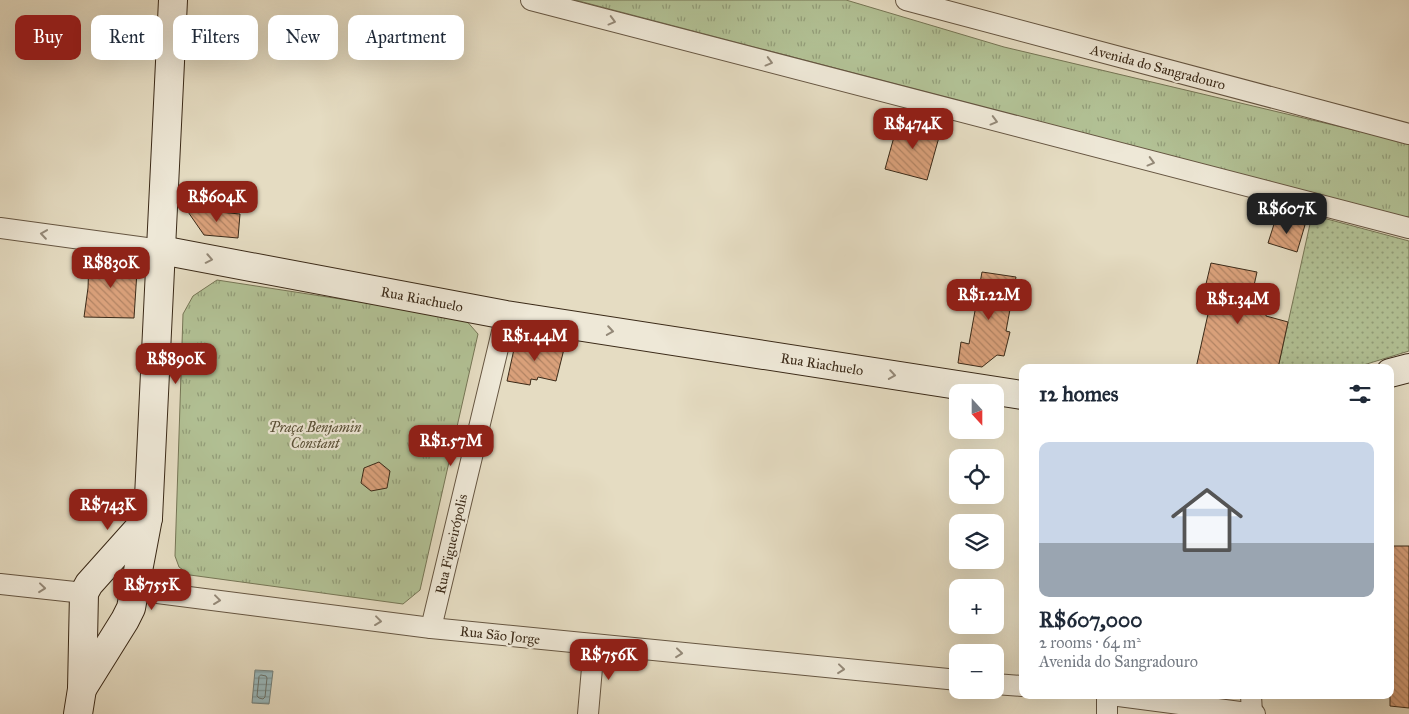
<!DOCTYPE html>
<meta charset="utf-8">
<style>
body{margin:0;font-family:"IM FELL Great Primer",serif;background:#f2f2f3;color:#1f2937;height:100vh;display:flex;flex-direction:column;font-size:19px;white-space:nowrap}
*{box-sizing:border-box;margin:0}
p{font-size:16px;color:#747a83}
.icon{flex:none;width:28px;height:28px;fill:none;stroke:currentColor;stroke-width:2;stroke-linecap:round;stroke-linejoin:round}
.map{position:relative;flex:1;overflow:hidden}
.side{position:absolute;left:1019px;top:364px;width:375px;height:335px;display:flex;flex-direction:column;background:#fff;border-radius:10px;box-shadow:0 5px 20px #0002}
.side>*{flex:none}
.hud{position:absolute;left:15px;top:15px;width:475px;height:45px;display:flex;gap:10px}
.needle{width:32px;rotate:159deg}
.controls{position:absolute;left:949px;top:384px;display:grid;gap:10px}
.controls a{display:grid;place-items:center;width:55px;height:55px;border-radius:10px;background:#fff;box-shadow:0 5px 20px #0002;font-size:25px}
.price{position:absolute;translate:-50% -42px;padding:0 11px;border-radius:10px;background:#8f2418;color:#fff;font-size:16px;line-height:32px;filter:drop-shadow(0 1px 2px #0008)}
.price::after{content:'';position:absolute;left:50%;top:30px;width:15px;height:11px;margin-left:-8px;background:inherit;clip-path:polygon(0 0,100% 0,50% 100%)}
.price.selected{background:#222;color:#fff}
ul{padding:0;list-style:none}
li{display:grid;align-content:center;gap:10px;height:265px;padding:0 20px}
li span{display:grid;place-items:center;height:155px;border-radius:10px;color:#555}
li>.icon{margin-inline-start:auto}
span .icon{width:90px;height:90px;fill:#fffc;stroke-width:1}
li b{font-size:21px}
h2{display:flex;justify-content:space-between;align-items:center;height:60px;padding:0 20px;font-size:21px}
.tag{padding:0 18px;border-radius:10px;background:#fff;box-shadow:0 5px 20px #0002;font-size:18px;line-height:45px}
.tag.selected{background:#8f2418;color:#fff}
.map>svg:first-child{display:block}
</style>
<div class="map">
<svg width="1409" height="714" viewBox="0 0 1409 714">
<defs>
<pattern id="grass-dots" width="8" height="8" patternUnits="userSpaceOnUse" patternTransform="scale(1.25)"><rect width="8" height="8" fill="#b2c195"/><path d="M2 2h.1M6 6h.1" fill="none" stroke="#929d79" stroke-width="1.8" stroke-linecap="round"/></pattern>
<pattern id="park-tufts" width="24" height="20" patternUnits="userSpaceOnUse" patternTransform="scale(1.25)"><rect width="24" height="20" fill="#b2c195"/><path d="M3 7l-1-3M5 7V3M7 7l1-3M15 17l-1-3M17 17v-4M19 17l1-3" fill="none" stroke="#929d79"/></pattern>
<pattern id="water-rules" width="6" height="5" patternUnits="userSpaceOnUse" patternTransform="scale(1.25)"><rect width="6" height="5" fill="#99b9bd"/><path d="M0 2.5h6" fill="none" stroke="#7e9799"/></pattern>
<pattern id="building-back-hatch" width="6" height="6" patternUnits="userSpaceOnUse" patternTransform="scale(1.25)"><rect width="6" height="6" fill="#d9a07a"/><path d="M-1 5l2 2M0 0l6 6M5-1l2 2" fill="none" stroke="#b18363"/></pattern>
</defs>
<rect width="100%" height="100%" fill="#e5dcc2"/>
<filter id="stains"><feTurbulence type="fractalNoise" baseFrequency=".004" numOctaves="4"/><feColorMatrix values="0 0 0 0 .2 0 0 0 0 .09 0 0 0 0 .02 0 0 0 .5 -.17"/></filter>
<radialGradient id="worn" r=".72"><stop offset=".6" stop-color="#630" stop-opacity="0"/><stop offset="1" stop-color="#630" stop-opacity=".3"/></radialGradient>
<!-- grass -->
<path fill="url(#grass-dots)" stroke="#767656" d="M1312 215 1409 241V351L1357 367 1278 368Z"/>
<!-- park -->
<g fill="url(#park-tufts)" stroke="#767656">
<path d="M575 0H846L1004 47 1409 143V217L1399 216Z"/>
<path d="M217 280 464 318 478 334 420 590 403 604 190 575 179 567 175 556 183 314 193 296Z"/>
</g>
<!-- water -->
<path fill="url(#water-rules)" stroke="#73807b" d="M255 670 273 671 269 704 252 703Z"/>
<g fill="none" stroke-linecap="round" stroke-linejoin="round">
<!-- shore -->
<path stroke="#6a726a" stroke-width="1" d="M261 675 266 676 267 678 265 697 263 699 259 698 257 696 259 677Z"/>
</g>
<!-- building -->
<g fill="url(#building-back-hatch)" stroke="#3b2a18">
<path d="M899 119 941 130 927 180 885 169Z"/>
<path d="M186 209 240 214 238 238 204 235Z"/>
<path d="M1276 218 1305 225 1297 252 1268 243Z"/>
<path d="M89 258 129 262 137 271 134 318 84 317 88 288Z"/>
<path d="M1211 263 1257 272 1249 308 1266 313V316L1288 322 1278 368H1196L1214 287 1206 284Z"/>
<path d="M982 272 1016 277 1006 331 1010 332 1004 356 997 355 982 367 958 363 961 342 969 344Z"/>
<path d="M516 340 545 344V341L565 345 556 381 538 377 537 380 531 379 530 385 507 381Z"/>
<path d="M379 462 390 471 387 488 371 491 361 483 364 468Z"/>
<path d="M1390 546H1409V708L1390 706Z"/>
</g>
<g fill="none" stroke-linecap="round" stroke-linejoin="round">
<defs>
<g id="street">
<path d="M531 0 1409 228"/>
<path d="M906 0 1409 134"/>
<path d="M0 228 161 250"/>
<path d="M0 584 84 593"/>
<path d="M134 590 431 628 958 680"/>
<path d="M431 628 506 315"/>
<path d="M995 684 1022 686"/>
<path d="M1107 695V714"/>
<path d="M1111 695 1255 714"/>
<path d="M1251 695 1252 714"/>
<path d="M588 714 594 645"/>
</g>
<g id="secondary">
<path d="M161 250 506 315 1022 395"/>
<path d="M1390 373 1409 368"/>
<path d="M82 689 125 620 131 608 148 518 173 0"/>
<path d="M78 714 82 689 84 593 89 584 148 518"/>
</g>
</defs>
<!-- street casing -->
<use href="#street" stroke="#665642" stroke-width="22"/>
<!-- secondary casing -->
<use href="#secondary" stroke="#3b2a18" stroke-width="30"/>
<!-- street -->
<use href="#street" stroke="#eee8d7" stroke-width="20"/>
<!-- secondary -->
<use href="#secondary" stroke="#eee8d7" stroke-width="28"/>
</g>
<!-- one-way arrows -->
<defs><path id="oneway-chevron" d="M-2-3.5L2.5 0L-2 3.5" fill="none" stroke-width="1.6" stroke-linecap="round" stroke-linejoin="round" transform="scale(1.25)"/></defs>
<g stroke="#948978">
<use href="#oneway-chevron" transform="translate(612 21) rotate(15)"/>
<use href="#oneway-chevron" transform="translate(769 62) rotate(15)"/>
<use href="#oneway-chevron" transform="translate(994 121) rotate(15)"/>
<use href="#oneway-chevron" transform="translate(1151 162) rotate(15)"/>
<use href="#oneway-chevron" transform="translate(44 234) rotate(-172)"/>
<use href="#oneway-chevron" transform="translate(209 259) rotate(11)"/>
<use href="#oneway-chevron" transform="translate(610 331) rotate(9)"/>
<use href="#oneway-chevron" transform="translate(892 375) rotate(9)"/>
<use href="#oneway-chevron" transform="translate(42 588) rotate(6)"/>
<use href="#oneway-chevron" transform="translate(217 600) rotate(7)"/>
<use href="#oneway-chevron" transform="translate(378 621) rotate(7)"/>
<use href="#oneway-chevron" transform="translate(679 653) rotate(6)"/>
<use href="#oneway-chevron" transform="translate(841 669) rotate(6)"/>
</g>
<g text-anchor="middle" stroke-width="4.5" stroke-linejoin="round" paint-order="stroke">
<!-- street labels -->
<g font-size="14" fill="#3b2a18" stroke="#eee8d7">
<text transform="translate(1158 67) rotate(15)" y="5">Avenida do Sangradouro</text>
<text transform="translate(422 299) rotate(11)" y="5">Rua Riachuelo</text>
<text transform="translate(822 364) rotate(9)" y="5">Rua Riachuelo</text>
<text transform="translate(451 544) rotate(-77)" y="5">Rua Figueirópolis</text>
<text transform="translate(500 635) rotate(6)" y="5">Rua São Jorge</text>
</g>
<!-- park labels -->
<g font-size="14" font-style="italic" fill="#595037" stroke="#eee8d7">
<text x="315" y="432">Praça Benjamin<tspan x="315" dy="16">Constant</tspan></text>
</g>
</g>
<rect width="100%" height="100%" filter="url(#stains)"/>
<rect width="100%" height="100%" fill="url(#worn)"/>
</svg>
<div class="controls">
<a><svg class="needle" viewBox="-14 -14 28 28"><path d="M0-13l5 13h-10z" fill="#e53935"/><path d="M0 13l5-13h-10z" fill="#747a83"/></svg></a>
<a><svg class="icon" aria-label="locate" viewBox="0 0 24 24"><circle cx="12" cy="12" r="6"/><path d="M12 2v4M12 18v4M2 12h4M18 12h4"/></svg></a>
<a><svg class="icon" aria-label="layers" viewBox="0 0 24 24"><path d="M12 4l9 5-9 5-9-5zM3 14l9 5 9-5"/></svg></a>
<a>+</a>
<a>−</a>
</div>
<b class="price" style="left:913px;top:150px">R$474K</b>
<b class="price" style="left:217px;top:223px">R$604K</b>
<b class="price selected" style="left:1287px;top:235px">R$607K</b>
<b class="price" style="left:111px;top:289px">R$830K</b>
<b class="price" style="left:989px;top:321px">R$1.22M</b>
<b class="price" style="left:1238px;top:325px">R$1.34M</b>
<b class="price" style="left:535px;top:362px">R$1.44M</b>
<b class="price" style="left:176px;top:385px">R$890K</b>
<b class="price" style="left:451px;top:467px">R$1.57M</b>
<b class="price" style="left:108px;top:531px">R$743K</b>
<b class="price" style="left:152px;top:611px">R$755K</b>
<b class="price" style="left:609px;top:681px">R$756K</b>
<div class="hud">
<a class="tag selected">Buy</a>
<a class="tag">Rent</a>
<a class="tag">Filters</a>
<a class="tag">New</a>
<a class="tag">Apartment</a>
</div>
<section class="side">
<h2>12 homes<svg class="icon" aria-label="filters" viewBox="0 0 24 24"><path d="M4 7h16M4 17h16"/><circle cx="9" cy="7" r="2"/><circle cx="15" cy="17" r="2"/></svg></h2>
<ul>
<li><span style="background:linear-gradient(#c9d6e8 65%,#9aa5b1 0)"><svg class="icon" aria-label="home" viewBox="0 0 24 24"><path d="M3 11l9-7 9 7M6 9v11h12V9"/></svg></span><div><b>R$607,000</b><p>2 rooms · 64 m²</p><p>Avenida do Sangradouro</p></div></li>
</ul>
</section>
</div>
